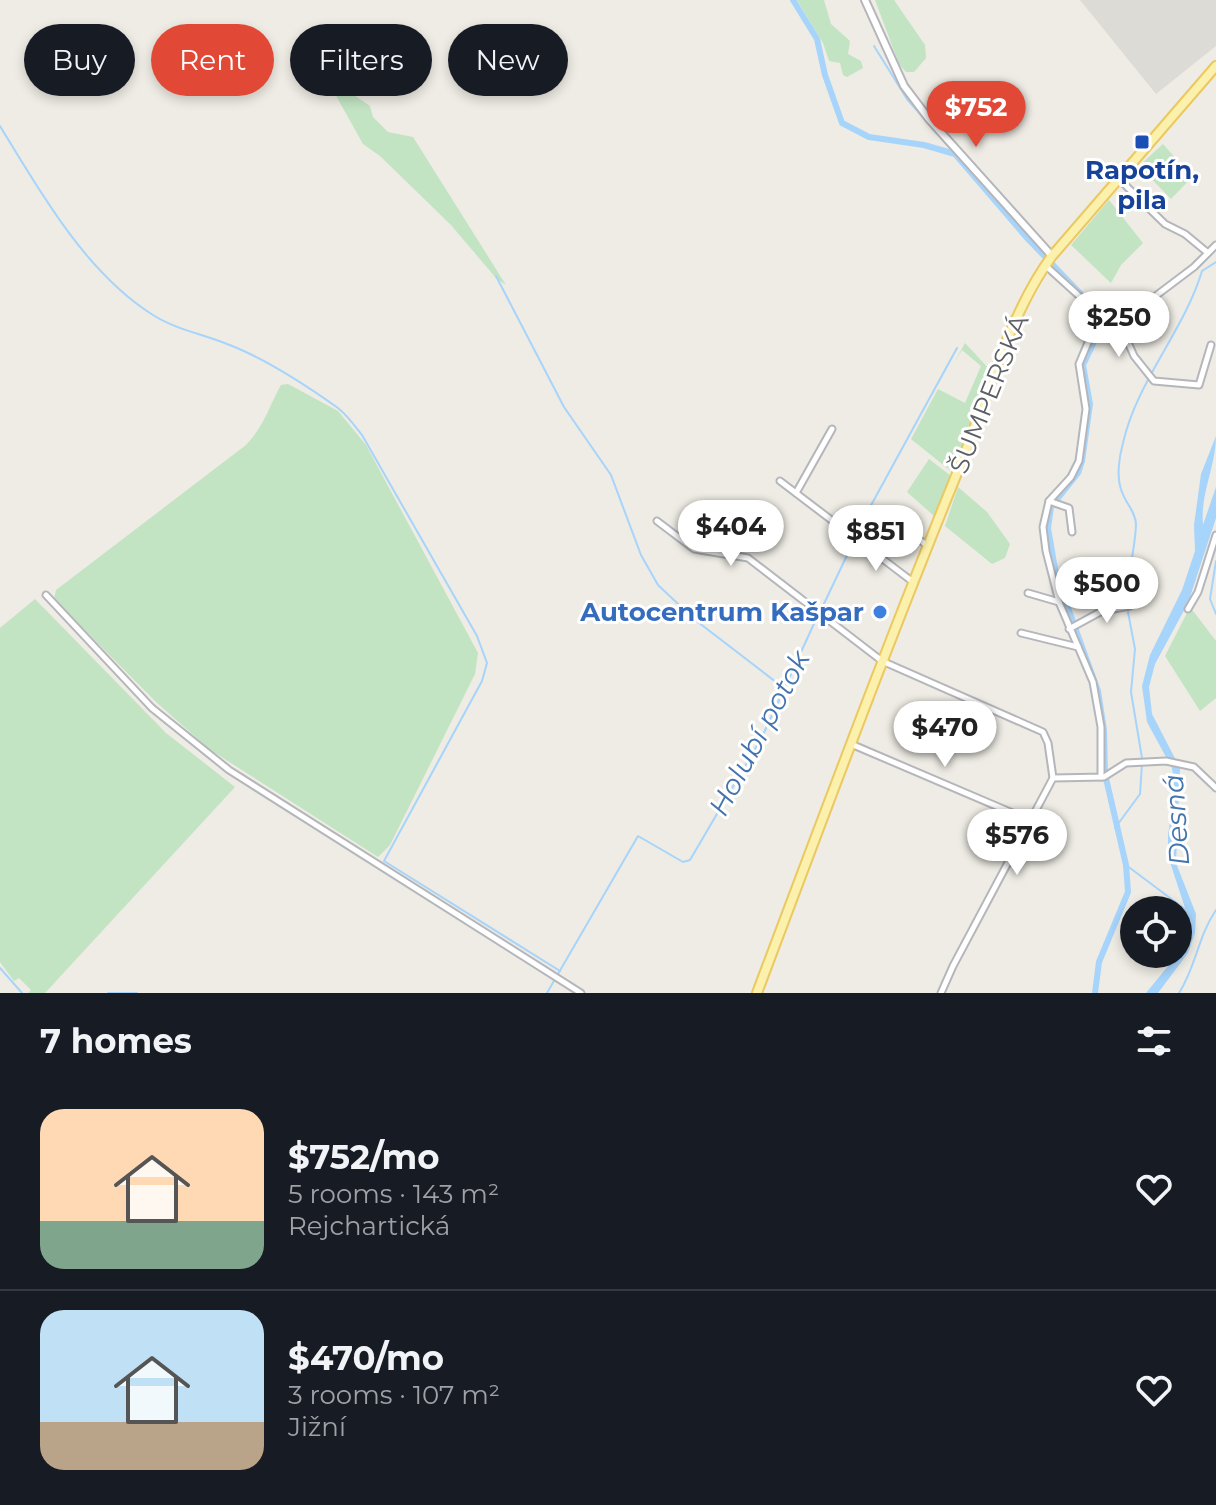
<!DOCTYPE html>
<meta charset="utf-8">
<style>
body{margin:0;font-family:Montserrat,sans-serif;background:#242831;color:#f1f3f6;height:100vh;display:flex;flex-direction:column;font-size:30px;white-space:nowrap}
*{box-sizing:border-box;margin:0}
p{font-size:26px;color:#9ea1a6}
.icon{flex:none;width:44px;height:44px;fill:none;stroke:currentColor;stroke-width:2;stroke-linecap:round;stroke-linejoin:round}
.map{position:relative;height:993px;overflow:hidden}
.sheet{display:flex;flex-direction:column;background:#171b24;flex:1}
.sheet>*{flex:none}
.banner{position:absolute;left:24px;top:24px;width:800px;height:72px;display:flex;gap:16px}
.buttons{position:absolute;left:1120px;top:896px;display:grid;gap:16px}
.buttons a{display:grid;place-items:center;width:72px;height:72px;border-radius:50%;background:#171b24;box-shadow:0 4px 12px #0003;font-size:40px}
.price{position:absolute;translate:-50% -68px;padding:0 18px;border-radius:28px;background:#fff;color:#222;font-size:26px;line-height:52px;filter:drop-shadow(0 2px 4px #0008)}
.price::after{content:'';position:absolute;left:50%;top:48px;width:24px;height:18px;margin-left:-12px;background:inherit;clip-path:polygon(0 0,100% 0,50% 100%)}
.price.selected{background:#e24836;color:#fff}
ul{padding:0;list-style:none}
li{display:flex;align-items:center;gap:24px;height:200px;padding:0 40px}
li+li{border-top:2px solid #363941}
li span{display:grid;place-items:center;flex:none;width:224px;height:160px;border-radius:24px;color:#555}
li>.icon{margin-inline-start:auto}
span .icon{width:96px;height:96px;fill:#fffc;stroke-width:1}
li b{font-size:34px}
h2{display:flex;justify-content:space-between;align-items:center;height:96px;padding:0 40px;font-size:34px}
.pill{padding:0 28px;border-radius:36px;background:#171b24;box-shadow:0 4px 12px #0003;font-size:28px;line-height:72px}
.pill.selected{background:#e24836;color:#fff}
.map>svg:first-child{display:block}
</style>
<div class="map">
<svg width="1216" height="993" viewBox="0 0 1216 993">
<rect width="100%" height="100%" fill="#eeece4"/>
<!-- industrial -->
<path fill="#dddbd6" d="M1080 0H1216V46L1156 94Z"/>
<!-- green -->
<g fill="#c2e4c3">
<path d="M797 0H824L831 24 850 41 848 54 861 61 863 68 847 77 843 75 840 63 829 61 823 43Z"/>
<path d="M875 0H894L925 45 926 58 914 72H906L899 64Z"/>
<path d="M315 58 338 76 351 93 370 106 373 117 388 132 413 137 506 285 496 278 451 225 380 156 363 144Z"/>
<path d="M1163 144 1192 177 1171 199 1139 166Z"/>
<path d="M1109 200 1143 243 1121 265 1111 283 1071 245Z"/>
<path d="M965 343 992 372 951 471 911 439 938 389 965 403 981 366 962 350 954 363Z"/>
<path d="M288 384 338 411 366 445 478 653 475 674 390 845 378 857 209 749 156 702 54 599 56 590 246 445C265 425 268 408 281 385Z"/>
<path d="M929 459 951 476 934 516 907 492Z"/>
<path d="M958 487 987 512 1010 544 1005 558 992 564 945 526Z"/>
<path d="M35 599 166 733 235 787 45 993H28L31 990 19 978 14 981 0 962V628Z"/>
<path d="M1190 607 1216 641V698L1200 711 1165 656Z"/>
</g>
<!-- water -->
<path fill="#a7d4fb" d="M1216 436C1216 466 1200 494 1203 525L1216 487V518L1188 603 1155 664 1149 687 1152 714 1180 768 1176 863 1196 914 1195 933 1188 953 1158 993H1146L1178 954 1189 931 1188 917 1168 856V835L1175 792 1172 768 1147 722 1142 686 1150 655 1182 590 1195 551 1194 525 1201 474Z"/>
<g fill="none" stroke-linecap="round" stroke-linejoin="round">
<!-- stream -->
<g stroke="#a7d4fb" stroke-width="2">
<path d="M874 46 907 99 955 154"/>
<path d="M0 126C40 192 86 273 153 315 175 329 202 334 227 344 262 357 307 386 338 408 347 415 355 426 362 435L477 636 487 663 482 681 384 861 560 971"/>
<path d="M496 276 564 407 611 475 641 555 658 585 694 619 785 689"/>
<path d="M1216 561 1210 599 1216 614"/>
<path d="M1128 605C1126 578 1135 552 1136 525 1136 512 1126 504 1122 492 1116 478 1119 457 1123 443 1137 381 1184 331 1202 271L1216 262"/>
<path d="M821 610 869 509 957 348"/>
<path d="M1128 612 1135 649 1131 692 1142 758"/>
<path d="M1115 828 1140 794 1142 764"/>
<path d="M1126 865 1186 910"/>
<path d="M0 968 22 993"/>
<path d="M108 993H137"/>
<path d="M547 993 638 836 683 862 690 860 762 737 818 615"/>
<path d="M1179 993C1196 967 1198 936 1216 910"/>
</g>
<!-- canal -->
<path stroke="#a7d4fb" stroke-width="6" d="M793 0 817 39 825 75 842 123 869 137 924 145 955 154 1027 238 1102 316V325L1083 365 1090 404 1082 461 1078 473 1051 507 1048 528 1056 575 1098 691 1104 730 1105 774 1126 865 1128 892 1099 962 1095 993"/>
<defs>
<g id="minor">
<path d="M1119 179 1165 224 1185 234 1208 253"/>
<path d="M1046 266 1089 305 1098 319 1079 364 1086 409 1079 461 1071 477 1049 501 1043 527 1046 551 1059 602 1093 682 1101 727V777"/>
<path d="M1098 321 1119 322 1129 316 1194 267 1216 245"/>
<path d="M1119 322 1134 356 1154 381 1199 385 1211 345"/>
<path d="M780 481 913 582"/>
<path d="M796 493 832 429"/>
<path d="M1049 501 1069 508 1072 532"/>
<path d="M882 512 928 546"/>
<path d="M657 521 694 549 748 558 882 661 1043 732 1048 743 1053 778"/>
<path d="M1028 593 1059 602"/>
<path d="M46 595 152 708 229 770 581 993"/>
<path d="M1188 609 1198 592 1216 535"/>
<path d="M1069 629 1102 611 1130 606"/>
<path d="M1021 633 1078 647"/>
<path d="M851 744 1029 820"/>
<path d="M941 993 953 966 1053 778 1104 777 1126 763 1166 761 1194 767 1216 788"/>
</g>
<path id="tertiary" d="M865 0 904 86 929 119 1052 256"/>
<path id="primary" d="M757 993C824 815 890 637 962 461 987 397 1011 311 1052 256L1216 66"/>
</defs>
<!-- minor casing -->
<use href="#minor" stroke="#b5b6bb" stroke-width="9"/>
<!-- tertiary casing -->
<use href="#tertiary" stroke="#b5b6bb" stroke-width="10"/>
<!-- primary casing -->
<use href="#primary" stroke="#ebc860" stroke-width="12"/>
<!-- minor -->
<use href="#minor" stroke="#fff" stroke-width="5"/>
<!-- tertiary -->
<use href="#tertiary" stroke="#fff" stroke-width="6"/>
<!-- primary -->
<use href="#primary" stroke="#fbf1ac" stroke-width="8"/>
</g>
<!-- markers -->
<rect fill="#1a4fb4" stroke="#fff" stroke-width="3" x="1134" y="134" width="16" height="16" rx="4"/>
<circle fill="#3f7fe0" stroke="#fff" stroke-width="3" cx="880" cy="612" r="8"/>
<g text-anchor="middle" stroke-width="6" stroke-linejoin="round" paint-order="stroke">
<!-- transit labels -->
<g font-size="26" font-weight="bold" fill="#164399" stroke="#fff">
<text x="1142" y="179">Rapotín,<tspan x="1142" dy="30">pila</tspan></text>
</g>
<!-- street labels -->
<g font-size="26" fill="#5c5f64" stroke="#fff">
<text transform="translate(989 394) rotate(-68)" y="9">ŠUMPERSKÁ</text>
</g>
<!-- shop labels -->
<g font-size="26" font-weight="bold" fill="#366cbe" stroke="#fff" text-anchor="end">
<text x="864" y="621">Autocentrum Kašpar</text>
</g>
<!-- water labels -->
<g font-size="28" font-style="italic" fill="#4474ad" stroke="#fff">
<text transform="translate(759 733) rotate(-62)" y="10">Holubí potok</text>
<text transform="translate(1176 820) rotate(-94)" y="10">Desná</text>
</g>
</g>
</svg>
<div class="buttons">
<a><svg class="icon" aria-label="locate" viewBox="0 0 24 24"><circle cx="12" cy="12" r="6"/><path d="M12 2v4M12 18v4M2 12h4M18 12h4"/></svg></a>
</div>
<b class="price selected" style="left:976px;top:149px">$752</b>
<b class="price" style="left:1119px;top:359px">$250</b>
<b class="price" style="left:731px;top:568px">$404</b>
<b class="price" style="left:876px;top:573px">$851</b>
<b class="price" style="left:1107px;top:625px">$500</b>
<b class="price" style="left:945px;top:769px">$470</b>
<b class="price" style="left:1017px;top:877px">$576</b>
<div class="banner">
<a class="pill">Buy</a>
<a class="pill selected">Rent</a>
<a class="pill">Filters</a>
<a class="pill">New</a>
</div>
</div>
<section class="sheet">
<h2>7 homes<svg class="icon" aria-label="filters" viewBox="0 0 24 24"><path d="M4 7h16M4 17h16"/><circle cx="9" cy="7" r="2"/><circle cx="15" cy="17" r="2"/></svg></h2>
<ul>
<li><span style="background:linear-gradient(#ffd9b3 70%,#7fa58c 0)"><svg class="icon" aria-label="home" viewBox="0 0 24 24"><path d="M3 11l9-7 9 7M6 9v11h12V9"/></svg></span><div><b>$752/mo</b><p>5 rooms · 143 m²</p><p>Rejchartická</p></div><svg class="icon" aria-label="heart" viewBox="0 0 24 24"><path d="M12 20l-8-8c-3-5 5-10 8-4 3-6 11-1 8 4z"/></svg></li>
<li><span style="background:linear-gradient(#bfe0f5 70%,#b9a48a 0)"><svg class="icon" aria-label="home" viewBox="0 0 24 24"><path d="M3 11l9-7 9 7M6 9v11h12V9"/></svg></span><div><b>$470/mo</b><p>3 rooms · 107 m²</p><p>Jižní</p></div><svg class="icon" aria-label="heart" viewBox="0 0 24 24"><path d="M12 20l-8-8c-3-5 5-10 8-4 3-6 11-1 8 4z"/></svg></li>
</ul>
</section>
